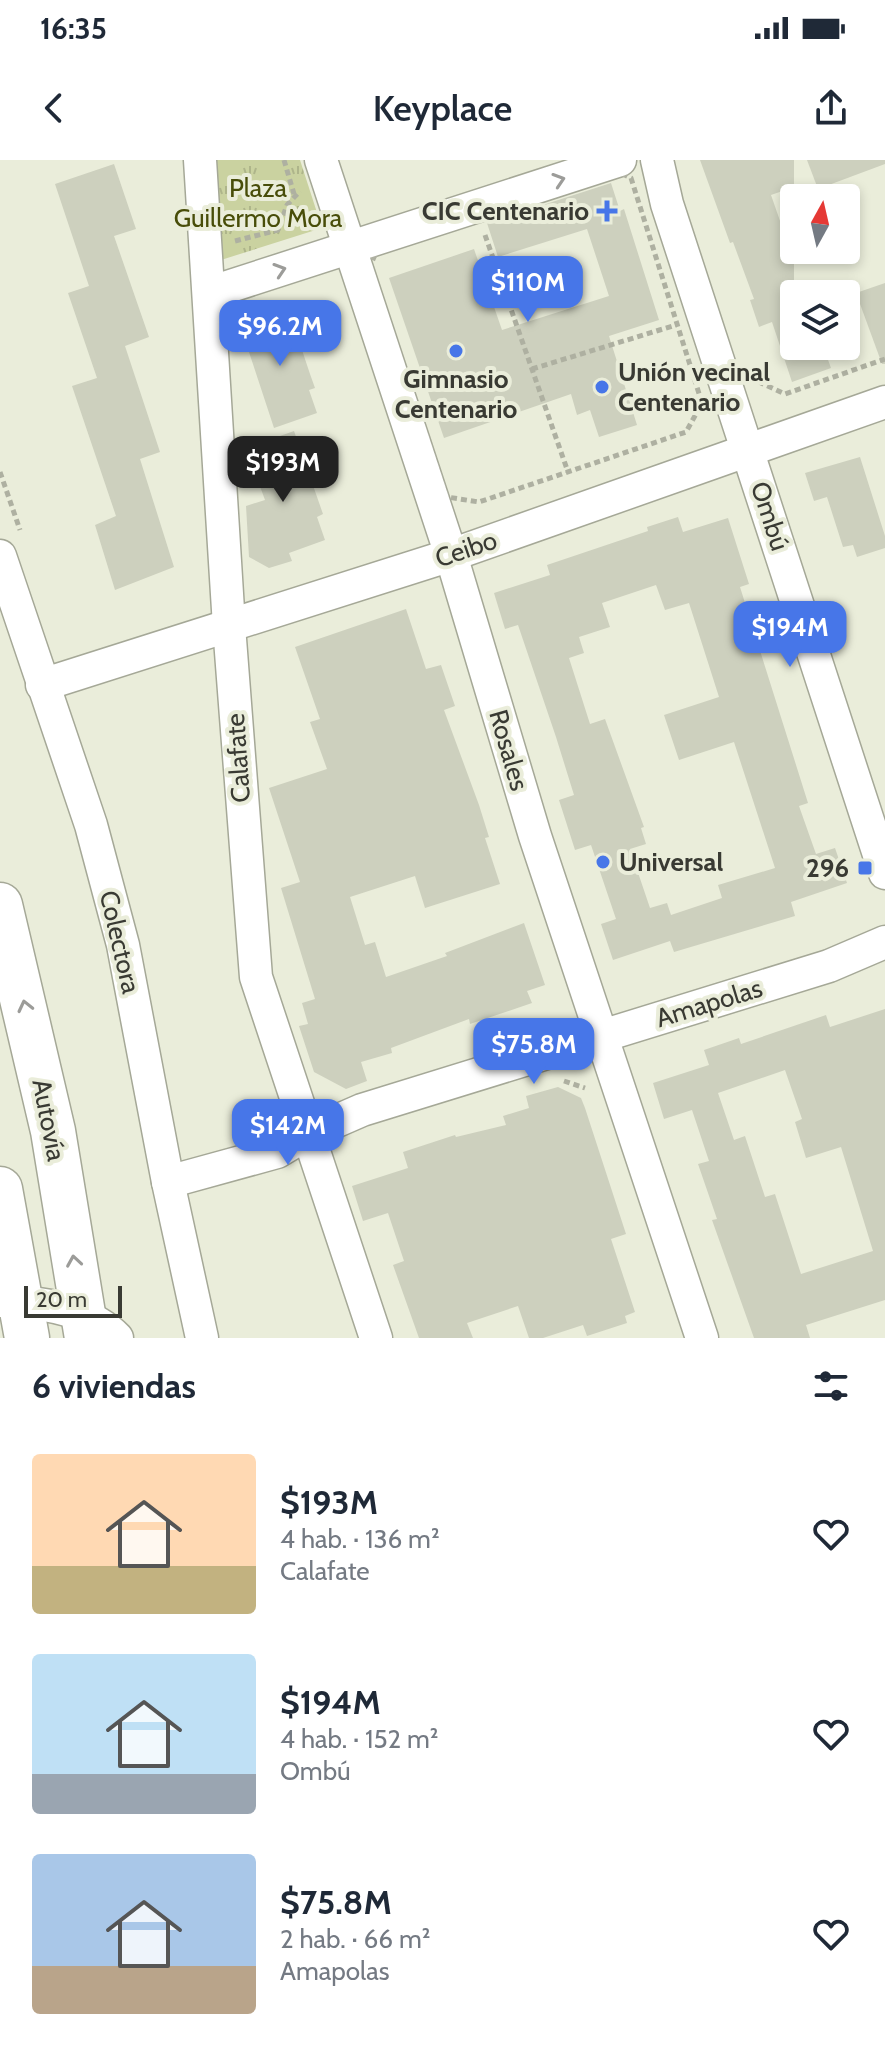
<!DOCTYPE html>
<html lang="es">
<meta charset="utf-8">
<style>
body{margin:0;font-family:Cabin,sans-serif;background:#f6f6f7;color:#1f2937;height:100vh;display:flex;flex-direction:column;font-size:30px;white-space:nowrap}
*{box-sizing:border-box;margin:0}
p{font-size:26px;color:#747a83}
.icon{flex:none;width:44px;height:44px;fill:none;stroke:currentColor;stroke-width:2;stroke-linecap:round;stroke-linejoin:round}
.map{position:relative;height:1178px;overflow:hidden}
.side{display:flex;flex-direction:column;background:#fff;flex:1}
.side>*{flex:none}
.needle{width:52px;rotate:8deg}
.buttons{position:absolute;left:780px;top:24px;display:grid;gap:16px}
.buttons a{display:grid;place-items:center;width:80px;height:80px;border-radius:8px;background:#fff;box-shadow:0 4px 12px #0003;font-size:40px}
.scale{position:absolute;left:24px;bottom:20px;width:98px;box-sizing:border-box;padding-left:8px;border:4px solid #393a33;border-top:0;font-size:22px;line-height:28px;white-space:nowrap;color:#393a33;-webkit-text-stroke:6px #eaedda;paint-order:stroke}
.price{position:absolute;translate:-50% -68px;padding:0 18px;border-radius:16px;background:#4776e8;color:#fff;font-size:26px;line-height:52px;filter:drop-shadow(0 2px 4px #0008)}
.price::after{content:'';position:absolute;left:50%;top:48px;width:24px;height:18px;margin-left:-12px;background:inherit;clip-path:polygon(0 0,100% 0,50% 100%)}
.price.active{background:#222;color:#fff}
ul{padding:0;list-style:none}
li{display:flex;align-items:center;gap:24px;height:200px;padding:0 32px}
li span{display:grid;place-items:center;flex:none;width:224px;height:160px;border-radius:8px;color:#555}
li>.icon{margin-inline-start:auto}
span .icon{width:96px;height:96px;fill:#fffc;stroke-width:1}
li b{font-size:34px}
h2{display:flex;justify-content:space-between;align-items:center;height:96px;padding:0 32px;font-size:34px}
.status{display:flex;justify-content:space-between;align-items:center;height:56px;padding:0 40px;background:#fff;direction:ltr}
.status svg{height:22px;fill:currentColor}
header{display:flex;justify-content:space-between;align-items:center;height:104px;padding:0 32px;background:#fff;font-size:36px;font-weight:600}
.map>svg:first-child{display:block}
</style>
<div class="status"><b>16:35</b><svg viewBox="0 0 49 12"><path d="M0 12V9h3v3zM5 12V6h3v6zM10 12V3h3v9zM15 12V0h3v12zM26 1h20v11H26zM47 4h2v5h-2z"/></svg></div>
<header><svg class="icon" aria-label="back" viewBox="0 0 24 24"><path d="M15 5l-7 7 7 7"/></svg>Keyplace<svg class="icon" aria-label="share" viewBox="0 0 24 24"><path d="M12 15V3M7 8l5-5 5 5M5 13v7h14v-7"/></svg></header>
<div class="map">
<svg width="885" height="1178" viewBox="0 0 885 1178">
<defs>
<pattern id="park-tufts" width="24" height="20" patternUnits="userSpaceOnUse" patternTransform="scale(2)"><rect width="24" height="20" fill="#cad2a0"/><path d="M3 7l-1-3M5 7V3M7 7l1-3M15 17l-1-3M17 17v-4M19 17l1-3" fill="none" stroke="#aeb58a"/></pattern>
</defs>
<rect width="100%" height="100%" fill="#eaedda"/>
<!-- park -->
<path fill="url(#park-tufts)" d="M208 0H300L322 68 221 100Z"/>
<!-- building -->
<g fill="#cdd0be" fill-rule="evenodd">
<path d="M700 0H794V27L771 35 794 101V186H823L831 208 792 222 772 162 759 167 750 140 754 139 733 82 730 83Z"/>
<path d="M807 0H885V4L818 29Z"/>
<path d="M114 4 136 69 114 76 149 177 125 186 160 292 140 299 174 407 115 430 95 365 116 356 72 226 97 218 68 133 89 126 55 24Z"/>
<path d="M611 23 620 51 624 49 659 160 609 176 637 265 599 277 590 250 577 255 571 234 444 278 389 118 474 89 502 170 609 136 587 69 498 97 487 63Z"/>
<path d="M885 123V204H882L856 133Z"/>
<path d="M280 146 289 171 295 169 310 214 315 228 309 230 317 253 274 268 246 183 252 182 244 159Z"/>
<path d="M294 271 323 354 317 357 325 380 289 393 292 401 269 408 249 397 246 346 265 340 254 310 260 308 252 286Z"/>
<path d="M860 297 885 376V388L857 397 853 385 843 387 827 337 814 341 805 313Z"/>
<path d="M678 357 683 372 728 358 749 424 740 427 808 643 799 646 816 694 835 688 847 723 791 742 795 756 674 792 670 781 613 800 601 764 616 759 591 685 575 690 559 640 574 635 556 577 518 465 505 469 494 433 550 415 547 405 648 371 647 367ZM656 425 665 450 689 443 719 537 664 555 679 600 734 582 775 708 718 725 722 738 671 755 667 743 650 748 630 689 646 684 641 668 644 667 605 559 590 564 569 498 584 493 579 477 610 467 602 443Z"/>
<path d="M406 449 426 509 441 505 455 546 444 550 479 645 489 677 485 678 500 724 425 748 415 716 350 737 365 785 375 782 386 817 447 796 445 793 524 763 545 825 527 831 532 843 470 864 469 859 391 888 392 893 361 902 367 921 346 929 314 912 299 866 308 864 302 843 315 839 281 728 300 722 269 628 327 609 310 562 320 559 295 487Z"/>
<path d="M885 849V1140L806 1165 810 1178H754L712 1060 717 1059 698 1004 709 1001 692 950 664 959 653 923 709 905 704 890 739 878 741 884 826 855 830 867ZM785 910 802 959 795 962 806 998 841 987 873 1091 801 1114 775 1034 765 1037 745 976 734 980 718 933Z"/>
<path d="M558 927 581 938 585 948 626 1074 611 1079 635 1152 625 1156 627 1163 587 1176 583 1165 543 1178H529L518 1146 467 1163 473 1178H419L393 1105 404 1101 388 1053 363 1061 352 1026 408 1008 403 992 455 975 456 977 506 965 503 956 529 948 526 936Z"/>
</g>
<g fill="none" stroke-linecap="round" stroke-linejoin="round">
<defs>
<g id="street">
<path d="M200 0 229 466 256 817 376 1178"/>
<path d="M321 0 451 395 535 676 702 1178"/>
<path d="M657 0 667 44 885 713"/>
<path d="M209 133 620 0"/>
<path d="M0 396 91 665 123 785 168 1022 202 1178"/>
<path d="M42 525 451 395 885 242"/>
<path d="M168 1022 277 992 307 974 362 950 829 806 885 782"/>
<path d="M1 1141C40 1142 89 1149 117 1178"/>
</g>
<g id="secondary">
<path d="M0 745 53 971 87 1178"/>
<path d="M0 1029 27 1178"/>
</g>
</defs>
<!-- street casing -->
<use href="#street" stroke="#a5a897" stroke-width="35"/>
<!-- secondary casing -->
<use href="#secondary" stroke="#a5a897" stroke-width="47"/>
<!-- path -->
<g stroke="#aeb0a1" stroke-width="5" stroke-dasharray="6 4" stroke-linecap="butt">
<path d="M284 0 294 34"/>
<path d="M613 9 631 18 702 243 686 272 479 342 447 337 370 106 379 86Z"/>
<path d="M485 75 568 312"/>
<path d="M235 81 278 70 287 45 300 31"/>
<path d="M532 209 676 165"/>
<path d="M760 220 761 223 785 234 885 199"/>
<path d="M0 312 20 370"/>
<path d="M564 921 585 928"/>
</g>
<!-- street -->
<use href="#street" stroke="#fff" stroke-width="32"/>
<!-- secondary -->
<use href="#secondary" stroke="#fff" stroke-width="44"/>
</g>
<!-- one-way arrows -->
<defs><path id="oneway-chevron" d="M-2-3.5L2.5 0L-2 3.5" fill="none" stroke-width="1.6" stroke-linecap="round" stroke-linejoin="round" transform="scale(2)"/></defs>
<g stroke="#9c9c99">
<use href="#oneway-chevron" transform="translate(559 20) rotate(-18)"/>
<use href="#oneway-chevron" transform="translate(280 110) rotate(-18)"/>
<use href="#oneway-chevron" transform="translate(25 846) rotate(-103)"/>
<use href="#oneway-chevron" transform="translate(74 1101) rotate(-99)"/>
</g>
<!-- markers -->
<g fill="#4776e8" stroke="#eaedda" stroke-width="3">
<path d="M603 39h8v8h8v8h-8v8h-8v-8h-8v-8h8z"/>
<circle cx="456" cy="191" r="8"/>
<circle cx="602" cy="227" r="8"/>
<circle cx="603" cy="702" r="8"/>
<rect x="857" y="700" width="16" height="16" rx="4"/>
</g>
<g text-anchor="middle" stroke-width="8" stroke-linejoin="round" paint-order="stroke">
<!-- park labels -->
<g font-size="26" fill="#484d09" stroke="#eaedda">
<text x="258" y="37">Plaza<tspan x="258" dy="30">Guillermo Mora</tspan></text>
</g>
<!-- poi labels -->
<g font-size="26" font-weight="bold" fill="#393a33" stroke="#eaedda" text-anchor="end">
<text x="589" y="60">CIC Centenario</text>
<text x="618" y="221" text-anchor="start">Unión vecinal<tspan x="618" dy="30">Centenario</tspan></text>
<text x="456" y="228" text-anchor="middle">Gimnasio<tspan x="456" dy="30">Centenario</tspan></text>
<text x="619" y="711" text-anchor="start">Universal</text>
<text x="849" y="717">296</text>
</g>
<!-- street labels -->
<g font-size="26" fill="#393a33" stroke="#eaedda">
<text transform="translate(770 356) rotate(72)" y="9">Ombú</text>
<text transform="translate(466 389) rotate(-19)" y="9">Ceibo</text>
<text transform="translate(509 590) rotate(74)" y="9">Rosales</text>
<text transform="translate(238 598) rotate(-94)" y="9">Calafate</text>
<text transform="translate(120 782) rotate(77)" y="9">Colectora</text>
<text transform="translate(709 843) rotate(-17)" y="9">Amapolas</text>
<text transform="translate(49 960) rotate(79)" y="9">Autovía</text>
</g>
</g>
</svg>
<div class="buttons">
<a><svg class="needle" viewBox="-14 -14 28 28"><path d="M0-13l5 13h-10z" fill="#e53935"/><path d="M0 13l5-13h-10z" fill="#747a83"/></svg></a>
<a><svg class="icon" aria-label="layers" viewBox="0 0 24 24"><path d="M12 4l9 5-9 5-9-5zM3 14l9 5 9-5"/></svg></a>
</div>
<div class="scale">20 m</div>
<b class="price" style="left:528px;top:164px">$110M</b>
<b class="price" style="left:280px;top:208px">$96.2M</b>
<b class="price active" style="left:283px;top:344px">$193M</b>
<b class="price" style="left:790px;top:509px">$194M</b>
<b class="price" style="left:534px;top:926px">$75.8M</b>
<b class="price" style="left:288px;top:1007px">$142M</b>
</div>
<section class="side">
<h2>6 viviendas<svg class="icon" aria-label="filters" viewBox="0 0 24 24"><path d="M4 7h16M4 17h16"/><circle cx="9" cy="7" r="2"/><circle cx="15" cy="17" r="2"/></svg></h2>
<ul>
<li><span style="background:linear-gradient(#ffd9b3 70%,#c2b280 0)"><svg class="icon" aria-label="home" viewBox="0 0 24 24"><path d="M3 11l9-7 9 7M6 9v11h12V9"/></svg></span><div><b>$193M</b><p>4 hab. · 136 m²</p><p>Calafate</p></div><svg class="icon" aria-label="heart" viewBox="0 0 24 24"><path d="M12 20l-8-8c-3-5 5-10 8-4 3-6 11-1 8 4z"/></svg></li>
<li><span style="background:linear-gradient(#bfe0f5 75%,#9aa5b1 0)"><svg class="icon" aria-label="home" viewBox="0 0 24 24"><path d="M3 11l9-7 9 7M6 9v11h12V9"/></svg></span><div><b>$194M</b><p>4 hab. · 152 m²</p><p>Ombú</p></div><svg class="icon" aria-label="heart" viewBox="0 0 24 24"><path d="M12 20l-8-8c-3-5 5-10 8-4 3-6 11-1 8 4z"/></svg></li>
<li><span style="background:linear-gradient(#a9c7e8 70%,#b9a48a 0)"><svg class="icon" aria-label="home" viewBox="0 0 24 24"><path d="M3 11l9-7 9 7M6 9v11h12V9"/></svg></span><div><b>$75.8M</b><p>2 hab. · 66 m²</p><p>Amapolas</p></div><svg class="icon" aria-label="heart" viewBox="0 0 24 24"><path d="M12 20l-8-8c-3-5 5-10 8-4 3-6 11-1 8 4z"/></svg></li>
</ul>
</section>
